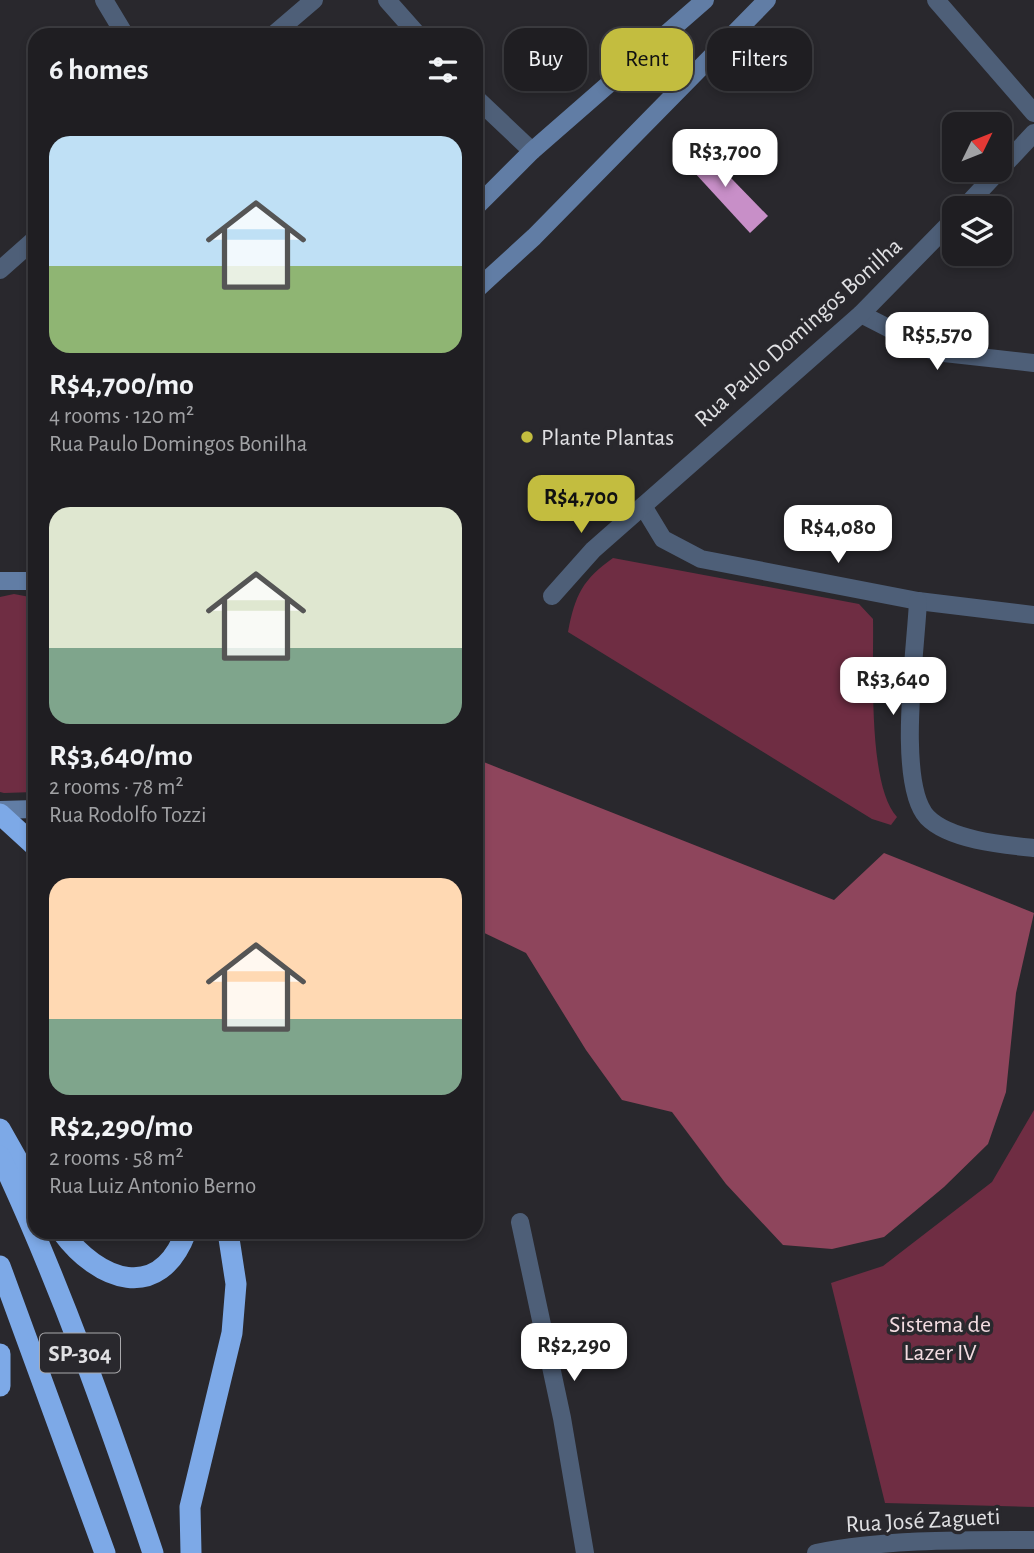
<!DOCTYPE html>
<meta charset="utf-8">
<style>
body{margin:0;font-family:"Alegreya Sans",sans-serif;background:#27272a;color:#f1f3f6;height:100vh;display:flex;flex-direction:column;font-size:26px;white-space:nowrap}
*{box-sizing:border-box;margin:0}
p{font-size:23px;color:#a1a2a5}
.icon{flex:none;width:38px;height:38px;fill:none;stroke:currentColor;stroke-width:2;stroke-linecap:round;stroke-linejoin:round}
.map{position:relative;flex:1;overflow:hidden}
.side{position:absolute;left:28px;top:28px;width:455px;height:1211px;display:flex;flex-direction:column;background:#1f1e22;border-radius:21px;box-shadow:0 4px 10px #0003,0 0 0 2px #3c3c40}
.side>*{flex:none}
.hud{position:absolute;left:504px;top:28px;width:424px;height:63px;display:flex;gap:14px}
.needle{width:46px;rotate:47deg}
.controls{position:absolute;left:942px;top:112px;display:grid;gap:14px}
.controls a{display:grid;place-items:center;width:70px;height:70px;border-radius:14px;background:#1f1e22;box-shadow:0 4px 10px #0003,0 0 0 2px #3c3c40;font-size:35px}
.price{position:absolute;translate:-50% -60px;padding:0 16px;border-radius:14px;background:#fff;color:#222;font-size:23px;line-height:46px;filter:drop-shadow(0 2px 4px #0008)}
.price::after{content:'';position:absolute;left:50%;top:42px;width:21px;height:16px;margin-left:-10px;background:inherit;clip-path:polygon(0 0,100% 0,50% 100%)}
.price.selected{background:#c3bd3f;color:#111}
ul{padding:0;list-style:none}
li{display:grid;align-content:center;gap:14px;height:371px;padding:0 21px}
li span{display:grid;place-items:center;height:217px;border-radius:21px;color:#555}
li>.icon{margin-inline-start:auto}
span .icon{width:126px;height:126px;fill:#fffc;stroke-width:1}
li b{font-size:30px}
h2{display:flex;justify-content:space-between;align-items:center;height:84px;padding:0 21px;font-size:30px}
.tag{padding:0 24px;border-radius:21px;background:#1f1e22;box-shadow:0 4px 10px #0003,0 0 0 2px #3c3c40;font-size:24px;line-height:63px}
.tag.selected{background:#c3bd3f;color:#111}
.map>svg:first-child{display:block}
</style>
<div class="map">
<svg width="1034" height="1553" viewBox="0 0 1034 1553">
<rect width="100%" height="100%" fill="#29282d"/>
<!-- green -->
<g fill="#6f2d43">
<path d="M613 558 859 604 873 619C874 665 867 785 897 817L891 825 872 819 568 632C575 595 583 579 613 558Z"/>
<path d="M14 594 35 598V792L4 793 0 792V597Z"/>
<path d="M1034 1110V1507L885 1503 831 1283 883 1266 992 1182Z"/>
</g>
<!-- forest -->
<path fill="#8e455c" d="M476 759 834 900 884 853 1034 913 1016 993 1006 1092 988 1144 944 1187 884 1237 832 1249 783 1245 726 1184 672 1112 622 1100 586 1050 526 953 476 929Z"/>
<!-- building -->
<path fill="#c88fc8" d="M698 144 768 216 750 233 682 159Z"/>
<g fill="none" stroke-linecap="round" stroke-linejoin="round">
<!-- street -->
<g stroke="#4e5f78" stroke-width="18">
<path d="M104 0 125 35"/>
<path d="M387 0 418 35"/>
<path d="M936 0 1034 113"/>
<path d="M273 35 314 0"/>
<path d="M476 98 532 151"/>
<path d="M964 208 1034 133"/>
<path d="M0 270 35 239"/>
<path d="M861 314 935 352 1034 363"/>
<path d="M643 506 663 539 701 559 918 601 1034 615"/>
<path d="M552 596 593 550 861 314 954 219"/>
<path d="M918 601C916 649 896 783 927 817 949 840 1004 845 1034 848"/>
<path d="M520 1222 562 1418 585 1553"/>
<path d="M816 1553C886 1539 962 1540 1034 1540"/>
</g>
<!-- secondary -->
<g stroke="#617da5" stroke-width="18">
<path d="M476 207 532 151 705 0"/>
<path d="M476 290 534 237 767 0"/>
<path d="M0 581H35"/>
<path d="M0 810 35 809"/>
</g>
<!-- highway -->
<g stroke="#7da9e7" stroke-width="21">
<path d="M0 814 35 846"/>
<path d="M0 1129 35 1191"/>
<path d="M0 1156C60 1284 108 1419 153 1553"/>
<path d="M62 1232C98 1281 159 1304 186 1232"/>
<path d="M0 1266 105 1553"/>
<path d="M0 1354V1386"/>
<path d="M191 1553 190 1507 232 1333 236 1284 228 1232"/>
</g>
</g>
<!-- markers -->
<circle fill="#c3bd3f" stroke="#29282d" stroke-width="2.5" cx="527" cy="437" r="7"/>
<g text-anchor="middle" stroke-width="7" stroke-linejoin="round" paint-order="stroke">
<!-- shield labels -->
<rect fill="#29282d" stroke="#a9a9ac" stroke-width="2" x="40" y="1333.5" width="80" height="39" rx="5"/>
<g font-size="23" font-weight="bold" fill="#e0e0e3">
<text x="80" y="1361">SP-304</text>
</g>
<!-- street labels -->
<g font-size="24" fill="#e0e0e3" stroke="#29282d">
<text transform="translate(798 332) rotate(-42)" y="8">Rua Paulo Domingos Bonilha</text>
<text transform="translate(923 1520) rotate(-3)" y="8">Rua José Zagueti</text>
</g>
<!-- poi labels -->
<g font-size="24" fill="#e0e0e3" stroke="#29282d" text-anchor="start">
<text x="541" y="445">Plante Plantas</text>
</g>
<!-- park labels -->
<g font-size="24" fill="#f3dce1" stroke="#29282d">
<text x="940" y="1332">Sistema de<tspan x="940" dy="28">Lazer IV</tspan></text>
</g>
</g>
</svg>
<div class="controls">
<a><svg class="needle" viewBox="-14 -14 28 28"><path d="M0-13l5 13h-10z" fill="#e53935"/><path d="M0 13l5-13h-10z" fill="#a1a2a5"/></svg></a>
<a><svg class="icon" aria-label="layers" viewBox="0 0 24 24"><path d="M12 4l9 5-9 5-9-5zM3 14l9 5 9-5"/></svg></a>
</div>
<b class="price" style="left:725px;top:189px">R$3,700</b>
<b class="price" style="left:937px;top:372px">R$5,570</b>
<b class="price selected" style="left:581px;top:535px">R$4,700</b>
<b class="price" style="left:838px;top:565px">R$4,080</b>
<b class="price" style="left:893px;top:717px">R$3,640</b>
<b class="price" style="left:574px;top:1383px">R$2,290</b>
<div class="hud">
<a class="tag">Buy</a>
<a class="tag selected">Rent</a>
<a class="tag">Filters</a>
</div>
<section class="side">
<h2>6 homes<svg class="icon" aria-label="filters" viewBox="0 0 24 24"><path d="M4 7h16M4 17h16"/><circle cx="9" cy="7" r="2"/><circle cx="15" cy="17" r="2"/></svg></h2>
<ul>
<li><span style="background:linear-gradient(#bfe0f5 60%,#8fb573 0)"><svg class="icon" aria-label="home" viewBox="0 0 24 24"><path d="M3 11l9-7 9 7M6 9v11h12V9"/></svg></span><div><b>R$4,700/mo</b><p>4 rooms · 120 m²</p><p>Rua Paulo Domingos Bonilha</p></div></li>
<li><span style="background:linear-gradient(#dfe7d0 65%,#7fa58c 0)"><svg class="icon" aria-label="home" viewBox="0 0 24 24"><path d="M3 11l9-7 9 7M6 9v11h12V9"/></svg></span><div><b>R$3,640/mo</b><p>2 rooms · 78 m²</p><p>Rua Rodolfo Tozzi</p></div></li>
<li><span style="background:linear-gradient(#ffd9b3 65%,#7fa58c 0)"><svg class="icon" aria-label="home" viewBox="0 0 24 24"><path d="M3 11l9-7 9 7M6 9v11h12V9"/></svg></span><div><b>R$2,290/mo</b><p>2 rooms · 58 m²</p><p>Rua Luiz Antonio Berno</p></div></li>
</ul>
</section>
</div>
